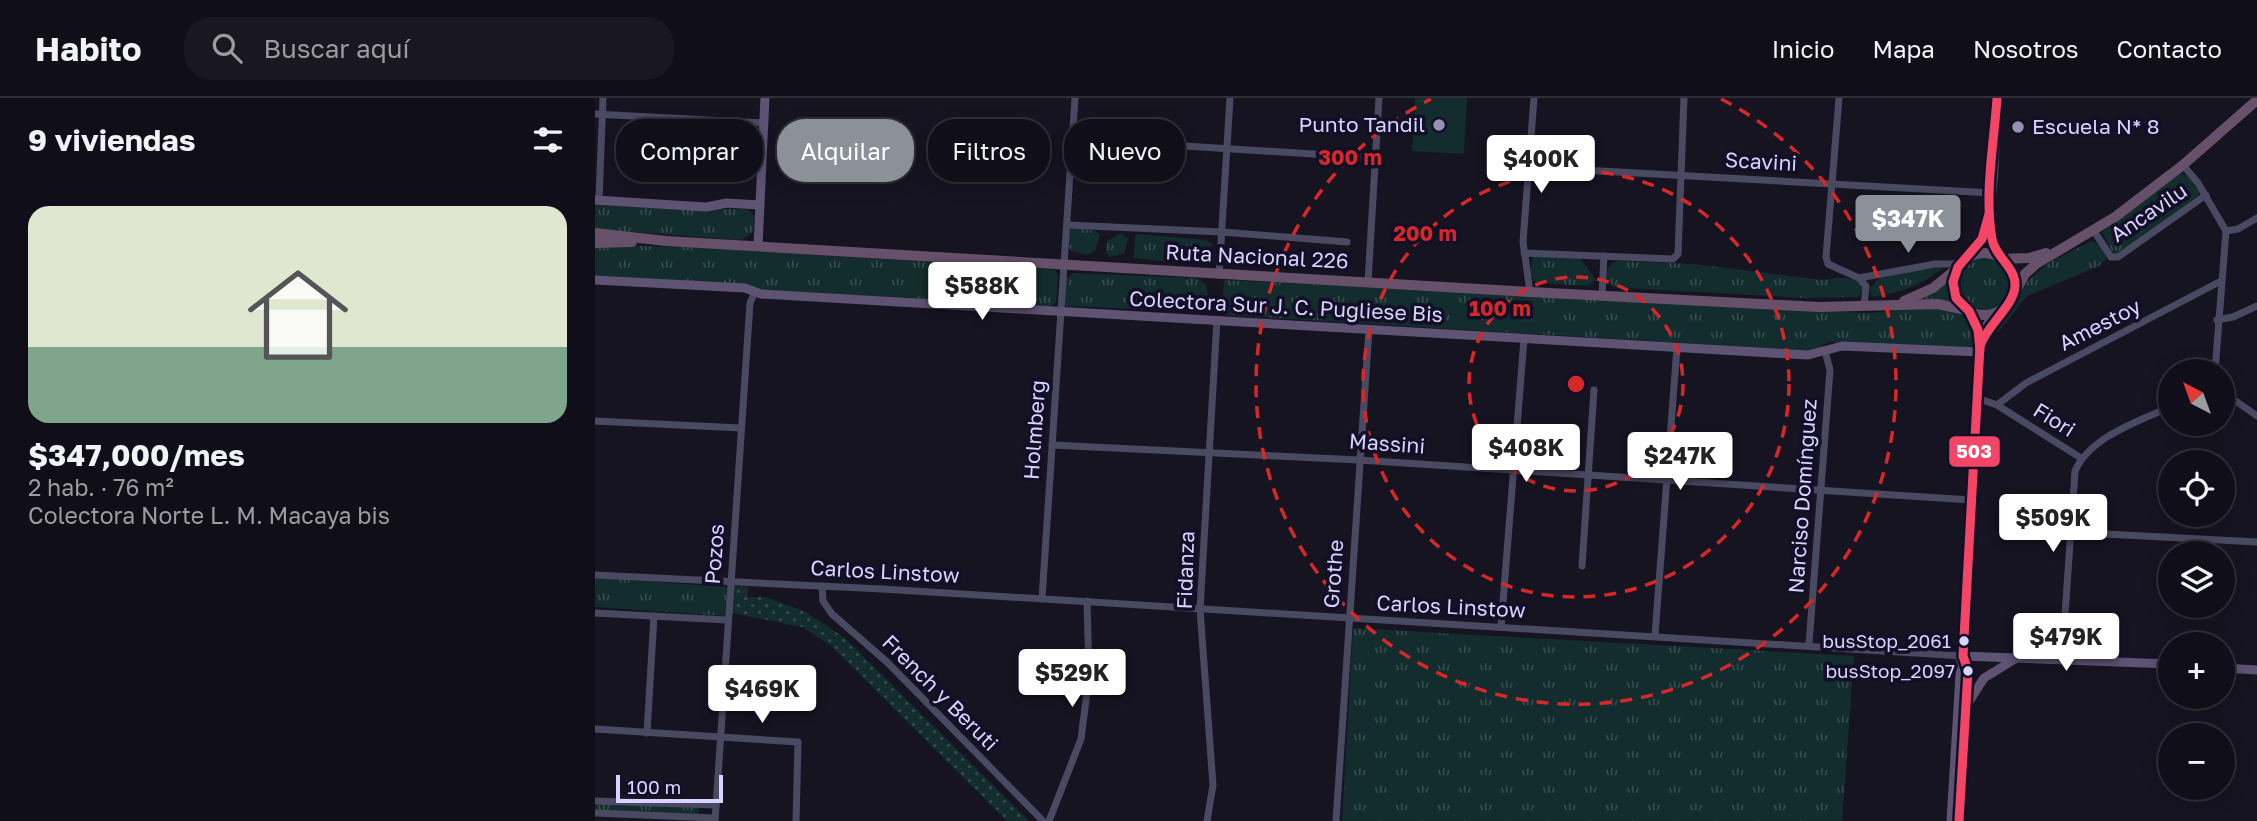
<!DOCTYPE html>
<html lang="es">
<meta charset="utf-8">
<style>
body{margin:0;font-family:"Golos Text",sans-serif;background:#191822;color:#f1f3f6;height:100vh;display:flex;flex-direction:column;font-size:26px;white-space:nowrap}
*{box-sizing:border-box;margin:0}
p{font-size:23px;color:#9c9ca2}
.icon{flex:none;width:38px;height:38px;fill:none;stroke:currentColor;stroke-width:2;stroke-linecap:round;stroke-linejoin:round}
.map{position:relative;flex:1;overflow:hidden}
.side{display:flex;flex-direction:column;background:#100f19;width:595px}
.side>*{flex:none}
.guide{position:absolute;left:21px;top:21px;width:665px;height:63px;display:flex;gap:14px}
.needle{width:46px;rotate:319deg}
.buttons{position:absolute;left:1563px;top:261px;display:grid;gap:14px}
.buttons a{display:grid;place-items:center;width:77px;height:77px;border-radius:50%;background:#100f19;box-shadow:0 4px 18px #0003,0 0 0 2px #302f38;font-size:35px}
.scale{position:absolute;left:21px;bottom:18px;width:107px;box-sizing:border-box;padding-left:7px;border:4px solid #d9d4ff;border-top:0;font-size:19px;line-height:24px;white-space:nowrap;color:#d9d4ff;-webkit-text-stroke:5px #130f26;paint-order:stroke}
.price{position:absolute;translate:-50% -60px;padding:0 16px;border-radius:7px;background:#fff;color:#222;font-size:23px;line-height:46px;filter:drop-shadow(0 2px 4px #0008)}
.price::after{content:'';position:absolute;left:50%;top:42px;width:21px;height:16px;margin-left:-10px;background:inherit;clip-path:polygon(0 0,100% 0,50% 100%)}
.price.current{background:#8c9099;color:#fff}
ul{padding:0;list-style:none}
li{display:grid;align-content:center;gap:14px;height:371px;padding:0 28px}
li span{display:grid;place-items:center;height:217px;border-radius:21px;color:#555}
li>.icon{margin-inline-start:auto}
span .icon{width:126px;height:126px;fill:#fffc;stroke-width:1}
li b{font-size:30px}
h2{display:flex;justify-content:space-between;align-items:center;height:84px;padding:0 28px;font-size:30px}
.pill{padding:0 24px;border-radius:28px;background:#100f19;box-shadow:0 4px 18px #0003,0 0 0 2px #302f38;font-size:24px;line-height:63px}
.pill.current{background:#8c9099;color:#fff}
header{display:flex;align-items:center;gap:42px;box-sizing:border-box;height:98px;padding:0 35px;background:#100f19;border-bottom:2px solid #302f38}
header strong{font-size:33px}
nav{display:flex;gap:38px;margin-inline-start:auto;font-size:24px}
.search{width:490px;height:63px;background:#191822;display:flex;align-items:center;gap:18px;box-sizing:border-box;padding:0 24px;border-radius:28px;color:#9c9ca2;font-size:26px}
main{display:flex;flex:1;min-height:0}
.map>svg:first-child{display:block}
</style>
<header>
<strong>Habito</strong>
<div class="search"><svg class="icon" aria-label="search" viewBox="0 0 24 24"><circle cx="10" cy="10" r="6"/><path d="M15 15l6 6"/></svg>Buscar aquí</div>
<nav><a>Inicio</a><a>Mapa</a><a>Nosotros</a><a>Contacto</a></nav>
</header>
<main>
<section class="side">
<h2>9 viviendas<svg class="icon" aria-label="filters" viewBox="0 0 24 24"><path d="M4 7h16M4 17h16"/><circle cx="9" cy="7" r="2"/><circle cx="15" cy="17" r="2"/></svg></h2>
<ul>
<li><span style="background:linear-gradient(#dfe7d0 65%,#7fa58c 0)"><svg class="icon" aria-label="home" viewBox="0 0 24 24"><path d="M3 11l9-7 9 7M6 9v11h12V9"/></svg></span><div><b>$347,000/mes</b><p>2 hab. · 76 m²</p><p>Colectora Norte L. M. Macaya bis</p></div></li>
</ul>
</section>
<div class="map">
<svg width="1662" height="723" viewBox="0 0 1662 723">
<defs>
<pattern id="grass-tufts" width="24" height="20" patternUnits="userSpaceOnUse" patternTransform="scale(1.75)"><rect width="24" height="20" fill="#132c2d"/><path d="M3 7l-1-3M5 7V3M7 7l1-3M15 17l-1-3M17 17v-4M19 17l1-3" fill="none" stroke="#354a4c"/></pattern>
<pattern id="park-dots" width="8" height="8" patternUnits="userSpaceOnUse" patternTransform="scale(1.75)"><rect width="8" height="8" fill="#132c2d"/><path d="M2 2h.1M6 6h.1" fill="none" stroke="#354a4c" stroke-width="1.8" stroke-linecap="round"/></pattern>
</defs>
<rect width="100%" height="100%" fill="#161421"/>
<!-- grass -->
<g fill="url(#grass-tufts)">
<path d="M1584 76 1594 78 1605 94 1603 98 1524 156 1518 155 1507 134Z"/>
<path d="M0 105 112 112 151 110 159 117 158 134 146 142 0 131Z"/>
<path d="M479 130 501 133 505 137 500 153 493 157 476 153 473 148 475 132Z"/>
<path d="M526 135 533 140 529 156 515 159 511 155 512 143Z"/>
<path d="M543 136 611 142 617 146 616 153C597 171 564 162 539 160L540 138Z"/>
<path d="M1496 143 1504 147 1512 160 1504 168 1432 198 1405 232 1392 241 1395 226 1416 209 1432 183 1455 164Z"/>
<path d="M0 147 94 149 460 172 463 177 461 204 456 209 169 192 147 186 0 178Z"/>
<path d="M938 158 984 159 1001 182 993 188 942 185 935 178Z"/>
<circle cx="1389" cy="186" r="27"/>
<path d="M1022 163 1099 166 1227 182C1241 180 1259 176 1268 190L1263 199 1211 200 1028 190 1018 189 1011 179 1014 168Z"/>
<path d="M1349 169C1325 188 1306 195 1276 199L1275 190 1286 178Z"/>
<path d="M478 175 602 180 611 186 615 214 471 208 468 203 470 182Z"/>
<path d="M629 182 1270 215C1307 215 1375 189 1381 245L1370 251 1234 244 1218 253 631 217 627 214Z"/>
<path d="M1352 186 1357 204 1322 201Z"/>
<path d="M0 480 132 489 130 518 0 509Z"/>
<path d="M758 530 1259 558 1247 723H747Z"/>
<path d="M0 705 104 710 103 717 0 712Z"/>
</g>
<!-- park -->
<path fill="url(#park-dots)" d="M138 488 153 489V499H170L209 513 250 540 434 723H412L235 547 207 529 136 515Z"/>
<!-- garden -->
<path fill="#132c2d" d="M820 0H872L869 56 817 53Z"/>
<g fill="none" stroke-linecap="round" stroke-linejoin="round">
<!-- minor -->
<g stroke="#4a4962" stroke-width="7">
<path d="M1244 0 1231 159 1233 166 1264 180 1271 188 1269 208"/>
<path d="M0 16 169 25"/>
<path d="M478 41 781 60"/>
<path d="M1588 67 1603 85 1631 133 1620 273"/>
<path d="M934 69 1397 95"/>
<path d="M4 102 8 0"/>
<path d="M1396 123 1397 145 1403 158"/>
<path d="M472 127 627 134 752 144"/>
<path d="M1499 133 1516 159H1523L1611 97"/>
<path d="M1631 133 1643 131 1662 120"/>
<path d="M929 155 1078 161 1083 156 1089 0"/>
<path d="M1369 162C1408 123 1399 52 1402 0"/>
<path d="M624 177 635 0"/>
<path d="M1264 180 1340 166H1366"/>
<path d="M773 184 784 0"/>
<path d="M935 194 928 144 939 0"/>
<path d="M1007 197 1009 158"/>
<path d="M1622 222 1638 219 1662 208"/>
<path d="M1628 294 1662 318"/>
<path d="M1382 300 1402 307 1486 360"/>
<path d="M1402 307 1431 285 1626 183"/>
<path d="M0 323 146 330"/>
<path d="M457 347 764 362 1376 402"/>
<path d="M1473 434 1662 444"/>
<path d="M987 468 999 292"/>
<path d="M0 477 287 491 1368 558"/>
<path d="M227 488 228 503 237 516 292 564 448 723"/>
<path d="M447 501 480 0"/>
<path d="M0 515 132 522"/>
<path d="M906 529 929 241"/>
<path d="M1060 537 1082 249"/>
<path d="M1214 546 1235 272 1230 253"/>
<path d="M1467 560 1480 373C1495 339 1542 324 1575 309"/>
<path d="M0 631 203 644 201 723"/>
<path d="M52 635 59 518"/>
<path d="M0 703 121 707"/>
<path d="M0 715 120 720"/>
<path d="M120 723 155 205 160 194"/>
<path d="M454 723 486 641 494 578 492 503"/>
<path d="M612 723 618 687 605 511 622 222"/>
<path d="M741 723 774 231"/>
</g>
<!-- major -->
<g stroke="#5e5373" stroke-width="9">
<path d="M0 102 111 109 132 105 164 107"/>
<path d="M163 148 170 0"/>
<path d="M0 182 150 190 166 196 1213 257 1247 248 1385 254"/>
<path d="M1386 243 1393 225 1408 211"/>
<path d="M1368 558 1575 566"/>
<path d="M1628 570 1662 572"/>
<path d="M1373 605 1389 580 1420 561"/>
<path d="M1356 723 1385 254 1384 236 1374 213"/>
<path d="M1364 723 1373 573 1369 560"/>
</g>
<!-- highway -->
<g stroke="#67516a" stroke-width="10">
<path d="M0 135 71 143 935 194 1224 209 1343 206 1371 212"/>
<path d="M0 145 37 144"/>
<circle cx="1389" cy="186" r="31"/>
<path d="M1407 161 1434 160 1451 155"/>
<path d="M1418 197 1430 176 1441 166 1520 119 1588 67 1662 2"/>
<path d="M1309 203 1338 190 1360 172"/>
</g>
<defs>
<g id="bus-1">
<path d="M1385 252 1383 232 1374 213 1361 200 1358 184 1363 169 1387 141 1394 116"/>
<path d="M1364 723 1373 573 1368 558 1385 248C1392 227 1419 208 1420 188 1421 169 1400 159 1397 141 1389 95 1399 46 1402 0"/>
</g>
</defs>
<!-- bus-1 casing -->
<use href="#bus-1" stroke="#130f26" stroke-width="14"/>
<!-- bus-1 -->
<use href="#bus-1" stroke="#f34667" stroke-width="9"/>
</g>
<!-- distance rings -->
<g fill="none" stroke="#d62828" stroke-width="3.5" stroke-dasharray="12 9">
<circle cx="981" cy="286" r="107"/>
<circle cx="981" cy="286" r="213"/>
<path d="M1126 1A320 320 0 1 1 836 1"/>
</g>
<!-- markers -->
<g fill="#9591b1" stroke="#130f26" stroke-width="2.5">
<circle cx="844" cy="27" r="7"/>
<circle cx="1423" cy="29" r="7"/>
</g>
<g fill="#d9d4ff" stroke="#130f26" stroke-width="2.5">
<circle cx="1369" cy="543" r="6"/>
<circle cx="1373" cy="573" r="6"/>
</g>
<g text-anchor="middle" stroke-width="7" stroke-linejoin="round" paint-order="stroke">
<!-- bus labels -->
<g font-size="19" fill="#d9d4ff" stroke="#130f26" text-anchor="end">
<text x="1356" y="550">busStop_2061</text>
<text x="1360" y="580">busStop_2097</text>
</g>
<!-- poi labels -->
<g font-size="21" fill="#d9d4ff" stroke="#130f26" text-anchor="end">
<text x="830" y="34">Punto Tandil</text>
<text x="1437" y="36" text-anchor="start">Escuela N* 8</text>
</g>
<!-- street labels -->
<g font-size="21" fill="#d9d4ff" stroke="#130f26">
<text transform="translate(1166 64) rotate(3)" y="7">Scavini</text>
<text transform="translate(1554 115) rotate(-34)" y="7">Ancavilu</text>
<text transform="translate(662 159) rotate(3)" y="7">Ruta Nacional 226</text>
<text transform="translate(691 209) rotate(3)" y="7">Colectora Sur J. C. Pugliese Bis</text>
<text transform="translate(1505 227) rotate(-27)" y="7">Amestoy</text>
<text transform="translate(1459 322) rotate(32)" y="7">Fiori</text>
<text transform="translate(440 332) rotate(-86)" y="7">Holmberg</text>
<text transform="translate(792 346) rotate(4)" y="7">Massini</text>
<text transform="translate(1208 398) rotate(-86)" y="7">Narciso Domínguez</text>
<text transform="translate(120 456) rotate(-86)" y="7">Pozos</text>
<text transform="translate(591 472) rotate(-88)" y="7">Fidanza</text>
<text transform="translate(290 474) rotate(3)" y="7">Carlos Linstow</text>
<text transform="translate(739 476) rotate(-86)" y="7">Grothe</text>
<text transform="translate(856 509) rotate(3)" y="7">Carlos Linstow</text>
<text transform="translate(345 595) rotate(45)" y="7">French y Beruti</text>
</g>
</g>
<circle cx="981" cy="286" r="10" fill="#d62828" stroke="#130f26" stroke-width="3.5"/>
<g font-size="21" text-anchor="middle" font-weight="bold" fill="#d62828" stroke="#130f26" stroke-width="7" stroke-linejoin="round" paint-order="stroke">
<text x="755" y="67">300 m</text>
<text x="830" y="143">200 m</text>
<text x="905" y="218">100 m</text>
</g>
<rect stroke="#130f26" stroke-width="2.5" x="1353" y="337" width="53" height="33" rx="7" fill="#f34667"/>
<g font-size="19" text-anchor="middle" font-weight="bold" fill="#fff">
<text x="1379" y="360">503</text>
</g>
</svg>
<div class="buttons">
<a><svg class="needle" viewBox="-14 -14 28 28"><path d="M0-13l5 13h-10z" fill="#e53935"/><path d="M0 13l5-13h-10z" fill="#9c9ca2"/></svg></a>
<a><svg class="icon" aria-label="locate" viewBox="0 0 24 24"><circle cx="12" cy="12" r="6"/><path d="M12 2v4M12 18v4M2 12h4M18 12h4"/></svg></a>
<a><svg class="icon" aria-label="layers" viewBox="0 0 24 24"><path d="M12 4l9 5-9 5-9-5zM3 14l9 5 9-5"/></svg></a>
<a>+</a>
<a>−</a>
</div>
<div class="scale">100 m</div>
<b class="price" style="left:946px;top:97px">$400K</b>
<b class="price current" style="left:1313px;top:157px">$347K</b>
<b class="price" style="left:387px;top:224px">$588K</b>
<b class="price" style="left:931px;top:386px">$408K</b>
<b class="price" style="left:1085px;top:394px">$247K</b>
<b class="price" style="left:1458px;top:456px">$509K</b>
<b class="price" style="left:1471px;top:575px">$479K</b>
<b class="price" style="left:477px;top:611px">$529K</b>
<b class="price" style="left:167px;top:627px">$469K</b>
<div class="guide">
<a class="pill">Comprar</a>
<a class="pill current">Alquilar</a>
<a class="pill">Filtros</a>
<a class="pill">Nuevo</a>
</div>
</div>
</main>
